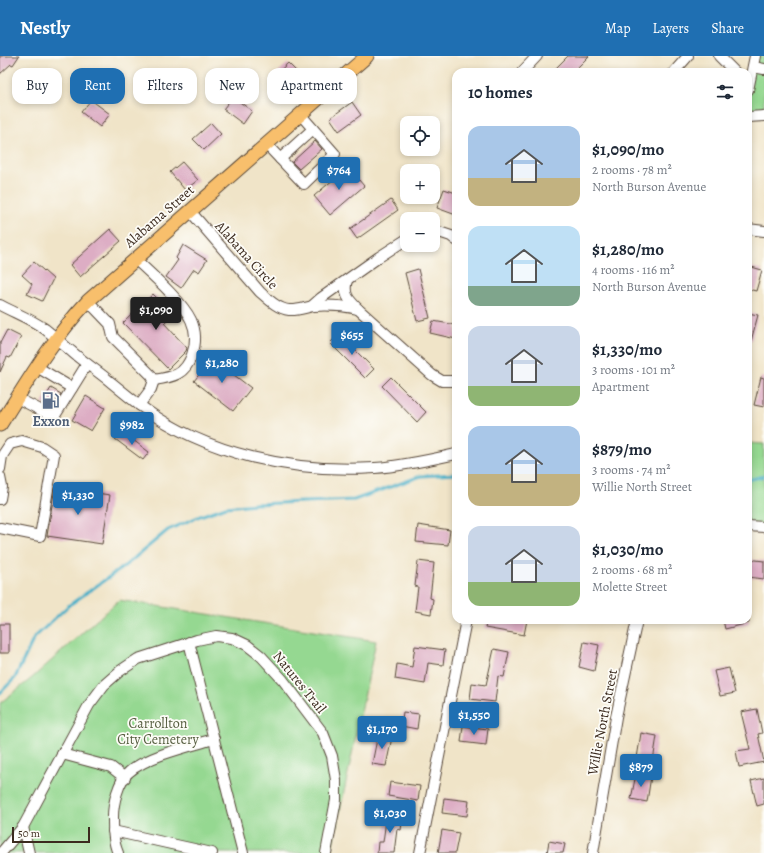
<!DOCTYPE html>
<meta charset="utf-8">
<style>
body{margin:0;font-family:Alegreya,serif;background:#f2f2f3;color:#1f2937;height:100vh;display:flex;flex-direction:column;font-size:15px;white-space:nowrap}
*{box-sizing:border-box;margin:0}
p{font-size:13px;color:#747a83}
.icon{flex:none;width:22px;height:22px;fill:none;stroke:currentColor;stroke-width:2;stroke-linecap:round;stroke-linejoin:round}
.map{position:relative;flex:1;overflow:hidden}
.drawer{position:absolute;left:452px;top:12px;width:300px;height:556px;display:flex;flex-direction:column;background:#fff;border-radius:12px;box-shadow:0 2px 6px #0003}
.drawer>*{flex:none}
.guide{position:absolute;left:12px;top:12px;width:380px;height:36px;display:flex;gap:8px}
.tools{position:absolute;left:400px;top:60px;display:grid;gap:8px}
.tools a{display:grid;place-items:center;width:40px;height:40px;border-radius:8px;background:#fff;box-shadow:0 2px 6px #0003;font-size:20px}
.scale{position:absolute;left:12px;bottom:10px;width:78px;box-sizing:border-box;padding-left:4px;border:2px solid #3b2a1e;border-top:0;font-size:11px;line-height:14px;white-space:nowrap;color:#3b2a1e;-webkit-text-stroke:3px #fdfcf7;paint-order:stroke}
.price{position:absolute;translate:-50% -34px;padding:0 9px;border-radius:4px;background:#1f6fb2;color:#fff;font-size:13px;line-height:26px;filter:drop-shadow(0 1px 2px #0008)}
.price::after{content:'';position:absolute;left:50%;top:24px;width:12px;height:9px;margin-left:-6px;background:inherit;clip-path:polygon(0 0,100% 0,50% 100%)}
.price.selected{background:#222;color:#fff}
ul{padding:0;list-style:none}
li{display:flex;align-items:center;gap:12px;height:100px;padding:0 16px}
li span{display:grid;place-items:center;flex:none;width:112px;height:80px;border-radius:12px;color:#555}
li>.icon{margin-inline-start:auto}
span .icon{width:48px;height:48px;fill:#fffc;stroke-width:1}
li b{font-size:17px}
h2{display:flex;justify-content:space-between;align-items:center;height:48px;padding:0 16px;font-size:17px}
.tag{padding:0 14px;border-radius:12px;background:#fff;box-shadow:0 2px 6px #0003;font-size:14px;line-height:36px}
.tag.selected{background:#1f6fb2;color:#fff}
header{display:flex;align-items:center;gap:24px;box-sizing:border-box;height:56px;padding:0 20px;background:#1f6fb2;color:#fff}
header strong{font-size:19px}
nav{display:flex;gap:22px;margin-inline-start:auto;font-size:14px}
.map>svg:first-child{display:block}
</style>
<header>
<strong>Nestly</strong>
<nav><a>Map</a><a>Layers</a><a>Share</a></nav>
</header>
<div class="map">
<svg width="764" height="797" viewBox="0 0 764 797">
<rect width="100%" height="100%" fill="#fdfcf7"/>
<filter id="ink" filterUnits="userSpaceOnUse"><feTurbulence type="fractalNoise" baseFrequency=".025" numOctaves="2"/><feDisplacementMap in="SourceGraphic" scale="8" xChannelSelector="R" yChannelSelector="G"/><feConvolveMatrix kernelMatrix="1 2 1 2 8 2 1 2 1" color-interpolation-filters="sRGB"/></filter>
<filter id="wash" filterUnits="userSpaceOnUse"><feTurbulence type="fractalNoise" baseFrequency=".012" numOctaves="4" result="noise"/><feDisplacementMap in="SourceGraphic" scale="16" xChannelSelector="R" yChannelSelector="G"/><feGaussianBlur stdDeviation="0.9" result="paint"/><feColorMatrix in="noise" values="0 0 0 0 0 0 0 0 0 0 0 0 0 0 0 0 0 1.4 0 .05"/><feComposite in="paint" operator="in"/></filter>
<g filter="url(#wash)">
<rect width="100%" height="100%" fill="#f0e4c8"/>
<!-- green -->
<g fill="#95d891" stroke="#688158">
<path d="M755 0H764V61L748 58V34Z"/>
<path d="M748 387 764 388V471L748 470Z"/>
<path d="M119 544 376 585 331 797H0V647L32 622Z"/>
</g>
<g fill="none" stroke-linecap="round" stroke-linejoin="round">
<!-- stream -->
<g stroke="#49b0c8" stroke-width="3">
<path d="M748 424 764 420"/>
<path d="M0 637 15 622 34 582 68 550 126 509 168 474 200 460 226 451 255 448 354 444 421 420 456 418"/>
</g>
</g>
<g id="blocks">
<!-- building -->
<g fill="#ddadc4">
<path d="M0 0H19L13 9 11 8 0 18Z"/>
<path d="M568 0H589L573 16H552Z"/>
<path d="M288 7 299 18 281 35 271 23Z"/>
<path d="M233 41 252 55 243 68 223 53Z"/>
<path d="M91 44 110 58 100 71 81 56Z"/>
<path d="M352 46 361 59 339 75 330 62Z"/>
<path d="M211 67 221 78 204 94 193 83Z"/>
<path d="M315 85 322 93 299 113 292 106Z"/>
<path d="M182 106 198 124 185 134 170 116Z"/>
<path d="M348 111 364 130 330 159 314 140Z"/>
<path d="M444 133 456 137V159L437 152Z"/>
<path d="M391 144 398 154 357 183 350 173Z"/>
<path d="M110 173 121 185 80 221 70 209Z"/>
<path d="M183 189 207 204 199 216 194 213 181 232 166 221 178 204 176 202Z"/>
<path d="M34 206 53 223 42 245 27 238 32 228 22 219Z"/>
<path d="M748 210 762 214 756 235 748 233Z"/>
<path d="M418 213 430 262 417 265 405 217Z"/>
<path d="M153 238 173 258 164 267 187 292 186 295 168 313 123 267Z"/>
<path d="M748 257 758 259 751 285 748 284Z"/>
<path d="M433 265 456 269V283L430 277Z"/>
<path d="M7 274 21 281 10 302 7 301 0 316V287Z"/>
<path d="M339 278 374 313 365 322 330 287Z"/>
<path d="M212 302 251 332 233 355 194 325Z"/>
<path d="M391 321 426 356 417 366 382 330Z"/>
<path d="M761 321 764 322V351L754 349Z"/>
<path d="M51 332 61 338 52 352 42 347Z"/>
<path d="M86 340 105 352 91 375 72 364Z"/>
<path d="M121 375 149 396 143 404 115 383Z"/>
<path d="M55 431 110 439 102 488 47 480Z"/>
<path d="M418 469 450 474 448 489 416 486Z"/>
<path d="M748 503 764 505V523L748 521Z"/>
<path d="M418 505 434 507 430 542 433 543 431 558 415 555 418 531 415 530Z"/>
<path d="M487 564H527L524 579 485 572Z"/>
<path d="M723 564H749V567L725 573Z"/>
<rect x="0" y="568" width="9" height="29"/>
<path d="M584 586 599 589 594 615 579 611Z"/>
<path d="M415 590 445 594 443 609 428 607 425 628 395 623 397 608 412 611Z"/>
<path d="M494 593 509 596 504 621 498 620 495 646 470 643 472 627 486 629Z"/>
<path d="M729 612 735 637 720 640 714 615Z"/>
<path d="M757 653 762 677 758 678 764 706 739 711 736 695 750 693 741 656Z"/>
<path d="M403 656 419 658 417 673 401 670Z"/>
<path d="M463 670 488 673 486 689 461 686Z"/>
<path d="M641 677 657 680 653 705 637 702Z"/>
<path d="M378 678 392 681 386 710 372 708Z"/>
<path d="M636 718 651 720 647 746 631 743Z"/>
<path d="M764 722V748L757 750 751 725Z"/>
<path d="M390 726 420 730 418 745 388 740Z"/>
<path d="M444 742 469 745 467 760 442 757Z"/>
<path d="M387 757 403 759 401 774 397 773 394 797H377L378 786H383Z"/>
<path d="M442 774 459 777 455 797H438Z"/>
<path d="M549 785 565 788 563 797H547Z"/>
</g>
</g>
</g>
<g filter="url(#ink)">
<use href="#blocks" fill-opacity="0" stroke="#564638" stroke-width="1"/>
<g fill="none" stroke-linecap="round" stroke-linejoin="round">
<defs>
<g id="minor">
<path d="M719 0 735 16"/>
<path d="M753 11 764 13"/>
<path d="M522 16 537 0"/>
<path d="M674 16 688 0"/>
<path d="M748 34 755 0"/>
<path d="M748 61 764 60"/>
<path d="M266 88 304 128 335 98 300 58"/>
<path d="M280 103 313 73"/>
<path d="M190 155 260 236C268 243 278 253 289 254 298 255 306 251 314 250 329 249 344 250 358 253"/>
<path d="M748 173 764 175"/>
<path d="M433 174 451 180 456 184"/>
<path d="M135 203C151 218 182 245 191 264 196 275 196 288 192 299 185 319 173 321 154 324"/>
<path d="M347 224C343 238 348 243 358 253L432 319 442 325H456"/>
<path d="M88 245 110 268 113 281 151 319 154 324 151 333 139 349"/>
<path d="M0 249C15 257 31 263 45 273 54 280 62 288 71 295 82 305 95 313 107 323 118 332 130 342 142 351 207 399 295 417 375 412 403 410 429 404 456 398"/>
<path d="M312 250 321 242 379 201 407 183"/>
<path d="M37 311 72 332"/>
<path d="M17 342 54 361 87 308"/>
<path d="M0 413 2 400 10 388 22 385 42 391 54 399 40 480 0 472"/>
<path d="M0 421 2 431 0 443"/>
<path d="M748 470 764 471"/>
<path d="M189 586 243 797"/>
<path d="M62 698 111 711 125 722"/>
<path d="M23 771 29 797"/>
<path d="M113 775 212 797"/>
<path d="M1 797 23 771 89 649 104 629 120 615 138 603 197 584 216 580 232 582 247 589 261 600 283 624 323 677 332 700 336 724V744L326 797"/>
<path d="M118 797C113 786 113 773 113 761 113 748 118 725 129 716 147 700 190 690 214 683"/>
<path d="M420 797 466 564"/>
<path d="M593 797 616 661 637 564"/>
</g>
<path id="major" d="M0 369C27 326 53 282 88 245L367 0"/>
</defs>
<!-- minor casing -->
<use href="#minor" stroke="#564638" stroke-width="12"/>
<!-- major casing -->
<use href="#major" stroke="#564638" stroke-width="15"/>
<!-- minor -->
<use href="#minor" stroke="#fff" stroke-width="10"/>
<!-- major -->
<use href="#major" stroke="#f8bf6c" stroke-width="13"/>
</g>
</g>
<!-- icons -->
<defs>
<symbol id="fuel-bare" viewBox="-9 -9 18 18"><path d="M-5.5-6h7V0h2V4h1.3V-2.5L3-4.5l.8-.8L6-3V5H2.5V1h-1V6h-7ZM-4.2-4.7v3.2H.2V-4.7Z" fill="#5c6f8a" stroke="#fdfcf7" stroke-width="2.5" paint-order="stroke"/></symbol>
</defs>
<g fill-rule="evenodd">
<use href="#fuel-bare" x="38" y="332" width="25" height="25"/>
</g>
<g text-anchor="middle" stroke-width="3.5" stroke-linejoin="round" paint-order="stroke">
<!-- street labels -->
<g font-size="14" fill="#3b2a1e" stroke="#fdfcf7">
<text transform="translate(159 160) rotate(-41)" y="5">Alabama Street</text>
<text transform="translate(247 199) rotate(48)" y="5">Alabama Circle</text>
<text transform="translate(300 626) rotate(51)" y="5">Natures Trail</text>
<text transform="translate(602 666) rotate(-79)" y="5">Willie North Street</text>
</g>
<!-- service labels -->
<g font-size="14" font-weight="bold" fill="#4e5e75" stroke="#fdfcf7">
<text x="51" y="370">Exxon</text>
</g>
<!-- park labels -->
<g font-size="14" fill="#565e40" stroke="#fdfcf7">
<text x="158" y="672">Carrollton<tspan x="158" dy="16">City Cemetery</tspan></text>
</g>
</g>
</svg>
<div class="tools">
<a><svg class="icon" aria-label="locate" viewBox="0 0 24 24"><circle cx="12" cy="12" r="6"/><path d="M12 2v4M12 18v4M2 12h4M18 12h4"/></svg></a>
<a>+</a>
<a>−</a>
</div>
<div class="scale">50 m</div>
<b class="price" style="left:339px;top:135px">$764</b>
<b class="price selected" style="left:156px;top:275px">$1,090</b>
<b class="price" style="left:352px;top:300px">$655</b>
<b class="price" style="left:222px;top:328px">$1,280</b>
<b class="price" style="left:132px;top:390px">$982</b>
<b class="price" style="left:78px;top:460px">$1,330</b>
<b class="price" style="left:474px;top:680px">$1,550</b>
<b class="price" style="left:382px;top:694px">$1,170</b>
<b class="price" style="left:641px;top:732px">$879</b>
<b class="price" style="left:390px;top:778px">$1,030</b>
<div class="guide">
<a class="tag">Buy</a>
<a class="tag selected">Rent</a>
<a class="tag">Filters</a>
<a class="tag">New</a>
<a class="tag">Apartment</a>
</div>
<section class="drawer">
<h2>10 homes<svg class="icon" aria-label="filters" viewBox="0 0 24 24"><path d="M4 7h16M4 17h16"/><circle cx="9" cy="7" r="2"/><circle cx="15" cy="17" r="2"/></svg></h2>
<ul>
<li><span style="background:linear-gradient(#a9c7e8 65%,#c2b280 0)"><svg class="icon" aria-label="home" viewBox="0 0 24 24"><path d="M3 11l9-7 9 7M6 9v11h12V9"/></svg></span><div><b>$1,090/mo</b><p>2 rooms · 78 m²</p><p>North Burson Avenue</p></div></li>
<li><span style="background:linear-gradient(#bfe0f5 75%,#7fa58c 0)"><svg class="icon" aria-label="home" viewBox="0 0 24 24"><path d="M3 11l9-7 9 7M6 9v11h12V9"/></svg></span><div><b>$1,280/mo</b><p>4 rooms · 116 m²</p><p>North Burson Avenue</p></div></li>
<li><span style="background:linear-gradient(#c9d6e8 75%,#8fb573 0)"><svg class="icon" aria-label="home" viewBox="0 0 24 24"><path d="M3 11l9-7 9 7M6 9v11h12V9"/></svg></span><div><b>$1,330/mo</b><p>3 rooms · 101 m²</p><p>Apartment</p></div></li>
<li><span style="background:linear-gradient(#a9c7e8 60%,#c2b280 0)"><svg class="icon" aria-label="home" viewBox="0 0 24 24"><path d="M3 11l9-7 9 7M6 9v11h12V9"/></svg></span><div><b>$879/mo</b><p>3 rooms · 74 m²</p><p>Willie North Street</p></div></li>
<li><span style="background:linear-gradient(#c9d6e8 70%,#8fb573 0)"><svg class="icon" aria-label="home" viewBox="0 0 24 24"><path d="M3 11l9-7 9 7M6 9v11h12V9"/></svg></span><div><b>$1,030/mo</b><p>2 rooms · 68 m²</p><p>Molette Street</p></div></li>
</ul>
</section>
</div>
